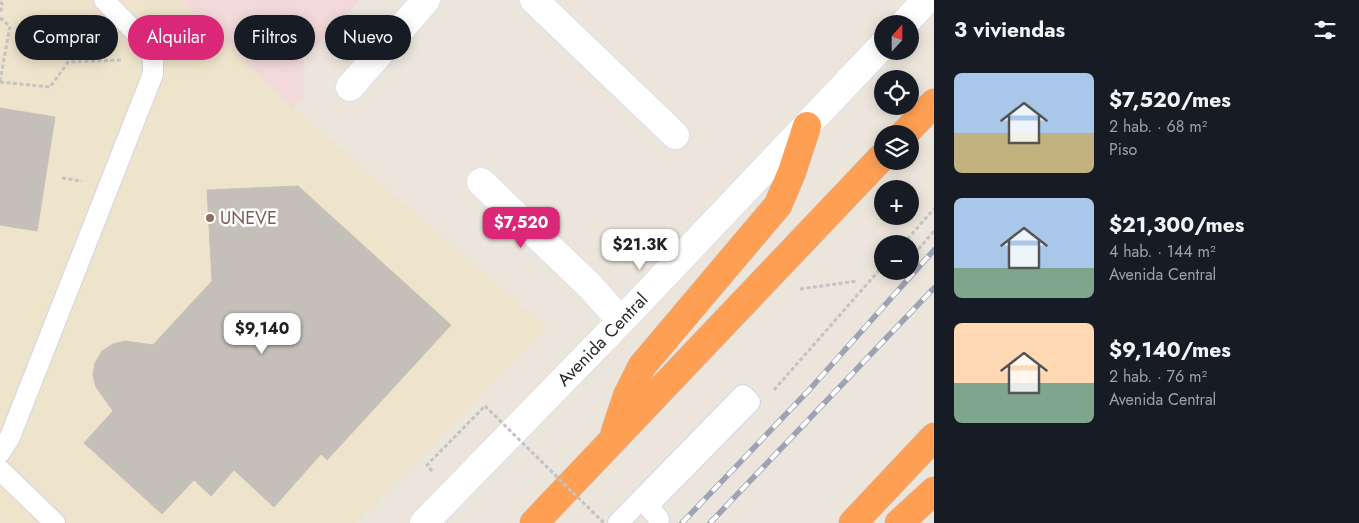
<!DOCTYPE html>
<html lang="es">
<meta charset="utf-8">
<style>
body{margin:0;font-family:Jost,sans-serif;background:#20242c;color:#f1f3f6;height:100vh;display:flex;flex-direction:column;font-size:19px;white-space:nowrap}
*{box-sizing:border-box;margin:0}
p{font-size:16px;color:#9ea1a6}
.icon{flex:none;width:28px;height:28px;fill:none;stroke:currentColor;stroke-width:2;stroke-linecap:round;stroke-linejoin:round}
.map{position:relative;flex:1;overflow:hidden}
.drawer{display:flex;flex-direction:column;background:#171b24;width:425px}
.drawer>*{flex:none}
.guide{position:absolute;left:15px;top:15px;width:475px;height:45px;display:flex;gap:10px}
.needle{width:32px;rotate:21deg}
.buttons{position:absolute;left:874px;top:15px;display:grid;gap:10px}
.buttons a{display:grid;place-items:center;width:45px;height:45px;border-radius:50%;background:#171b24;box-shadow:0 2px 12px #0003;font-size:25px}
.price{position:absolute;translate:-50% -42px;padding:0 11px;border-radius:10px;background:#fff;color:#222;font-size:16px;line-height:32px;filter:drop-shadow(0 1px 2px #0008)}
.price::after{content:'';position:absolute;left:50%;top:30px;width:15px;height:11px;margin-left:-8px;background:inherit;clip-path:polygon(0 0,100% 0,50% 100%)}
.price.current{background:#db2777;color:#fff}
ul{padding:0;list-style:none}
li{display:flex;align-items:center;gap:15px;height:125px;padding:0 20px}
li span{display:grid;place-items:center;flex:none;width:140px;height:100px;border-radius:8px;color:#555}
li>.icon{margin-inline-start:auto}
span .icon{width:60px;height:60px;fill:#fffc;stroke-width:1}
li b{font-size:21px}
h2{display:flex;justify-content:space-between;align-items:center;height:60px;padding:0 20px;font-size:21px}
.pill{padding:0 18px;border-radius:22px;background:#171b24;box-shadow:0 2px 12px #0003;font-size:18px;line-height:45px}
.pill.current{background:#db2777;color:#fff}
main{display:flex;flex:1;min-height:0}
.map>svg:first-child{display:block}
</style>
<main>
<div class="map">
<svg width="934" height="523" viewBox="0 0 934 523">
<rect width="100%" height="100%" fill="#ece5dc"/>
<!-- education -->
<path fill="#eee3cb" d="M0 0H181L294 108 547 328 356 523H0Z"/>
<!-- medical -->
<path fill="#f3d9da" d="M181 0H360L304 58V97L293 108Z"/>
<!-- building -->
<g fill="#c4bfb8" stroke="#c8c1b6">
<path d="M0 108 55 117 37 231 0 225Z"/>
<path d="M298 186 451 325 327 460 321 454 274 507 234 470 211 496 194 480 162 514 84 443 113 411 96 387 93 375 95 363 102 351 113 344 125 341 153 345 212 281 207 190Z"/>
</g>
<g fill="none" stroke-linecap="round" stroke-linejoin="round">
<defs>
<g id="service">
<path d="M0 453 10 437 153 74V59L145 42 104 0"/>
<path d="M0 470 55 523"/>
<path d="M618 523 743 395 750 402 648 506 659 519"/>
</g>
<g id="minor">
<path d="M534 0 675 135"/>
<path d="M350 87 426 0"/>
<path d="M481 182 590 286 621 321"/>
</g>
<g id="secondary">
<path d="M904 24 926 0"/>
<path id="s1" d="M424 523 621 321 882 46"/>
</g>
<g id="motorway">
<path d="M904 134 934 103"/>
<path d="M615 432 627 396 642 366 778 205 792 172 807 126"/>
<path d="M534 523 882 157"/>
<path d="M853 523 934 437"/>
<path d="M899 523 934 491"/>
</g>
</defs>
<!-- service casing -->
<use href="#service" stroke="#d1d5e3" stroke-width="22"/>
<!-- minor casing -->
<use href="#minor" stroke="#d1d5e3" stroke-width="29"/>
<!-- secondary casing -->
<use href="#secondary" stroke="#d1d5e3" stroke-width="29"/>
<!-- motorway casing -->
<use href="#motorway" stroke="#c3c3c3" stroke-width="29"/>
<!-- path -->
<g stroke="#c3c3c3" stroke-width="3" stroke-dasharray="4 2.5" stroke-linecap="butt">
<path d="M0 2 2 4 0 14"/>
<path d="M0 18 10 26 0 81"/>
<path d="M0 82 50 87 68 62 122 60"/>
<path d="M62 178 82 181"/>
<path d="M903 244 934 209"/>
<path d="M910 259 934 231"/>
<path d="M894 277 899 271"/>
<path d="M800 289 857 281"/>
<path d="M774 390 882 267"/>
<path d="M432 471 427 465 485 406"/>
</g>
<!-- service -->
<use href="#service" stroke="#fff" stroke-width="20"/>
<!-- minor -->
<use href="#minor" stroke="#fff" stroke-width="28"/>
<!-- secondary -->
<use href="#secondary" stroke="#fff" stroke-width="28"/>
<!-- motorway -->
<use href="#motorway" stroke="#ff9f54" stroke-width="28"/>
<defs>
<g id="rail">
<path d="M682 523 810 389 934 250"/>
<path d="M710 523 934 288"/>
</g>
</defs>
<!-- rail casing -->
<use href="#rail" stroke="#9fa2b5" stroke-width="5.5"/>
<!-- rail -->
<use href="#rail" stroke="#fff" stroke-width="4" stroke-dasharray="11" stroke-linecap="butt"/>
<!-- path-bridge -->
<path stroke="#c3c3c3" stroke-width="3" stroke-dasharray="4 2.5" stroke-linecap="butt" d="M485 406 604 523"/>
</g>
<!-- markers -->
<circle fill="#8d6e63" stroke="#fff" stroke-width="2" cx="210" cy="218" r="5"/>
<g text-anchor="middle" stroke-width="5" stroke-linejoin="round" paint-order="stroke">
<!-- education labels -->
<g font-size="18" fill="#785e54" stroke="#fff" text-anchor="start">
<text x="220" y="224">UNEVE</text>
</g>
<!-- street labels -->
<g font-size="18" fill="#2a2a2a" stroke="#fff">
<text dy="6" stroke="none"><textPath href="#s1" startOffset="256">Avenida Central</textPath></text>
</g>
</g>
</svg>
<div class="buttons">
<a><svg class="needle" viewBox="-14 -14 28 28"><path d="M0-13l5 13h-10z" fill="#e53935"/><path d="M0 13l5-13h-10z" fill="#9ea1a6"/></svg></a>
<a><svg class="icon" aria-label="locate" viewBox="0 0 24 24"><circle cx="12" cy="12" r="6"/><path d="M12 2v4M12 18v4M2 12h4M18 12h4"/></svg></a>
<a><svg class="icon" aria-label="layers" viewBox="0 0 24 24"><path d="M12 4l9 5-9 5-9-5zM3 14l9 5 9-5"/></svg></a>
<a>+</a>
<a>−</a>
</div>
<b class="price current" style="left:521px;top:249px">$7,520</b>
<b class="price" style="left:640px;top:271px">$21.3K</b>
<b class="price" style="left:262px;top:355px">$9,140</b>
<div class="guide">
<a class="pill">Comprar</a>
<a class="pill current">Alquilar</a>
<a class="pill">Filtros</a>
<a class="pill">Nuevo</a>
</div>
</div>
<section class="drawer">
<h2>3 viviendas<svg class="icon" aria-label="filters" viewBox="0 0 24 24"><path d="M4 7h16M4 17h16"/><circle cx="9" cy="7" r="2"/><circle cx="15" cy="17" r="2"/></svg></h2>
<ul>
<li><span style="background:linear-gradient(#a9c7e8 60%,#c2b280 0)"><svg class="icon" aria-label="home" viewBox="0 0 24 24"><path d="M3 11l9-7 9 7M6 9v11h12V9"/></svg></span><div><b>$7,520/mes</b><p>2 hab. · 68 m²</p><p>Piso</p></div></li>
<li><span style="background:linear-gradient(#a9c7e8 70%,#7fa58c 0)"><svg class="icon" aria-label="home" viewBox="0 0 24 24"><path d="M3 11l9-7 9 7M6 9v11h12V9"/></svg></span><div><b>$21,300/mes</b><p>4 hab. · 144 m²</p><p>Avenida Central</p></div></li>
<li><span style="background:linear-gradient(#ffd9b3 60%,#7fa58c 0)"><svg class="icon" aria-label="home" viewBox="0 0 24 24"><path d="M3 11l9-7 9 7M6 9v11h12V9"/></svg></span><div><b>$9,140/mes</b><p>2 hab. · 76 m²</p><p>Avenida Central</p></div></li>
</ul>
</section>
</main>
